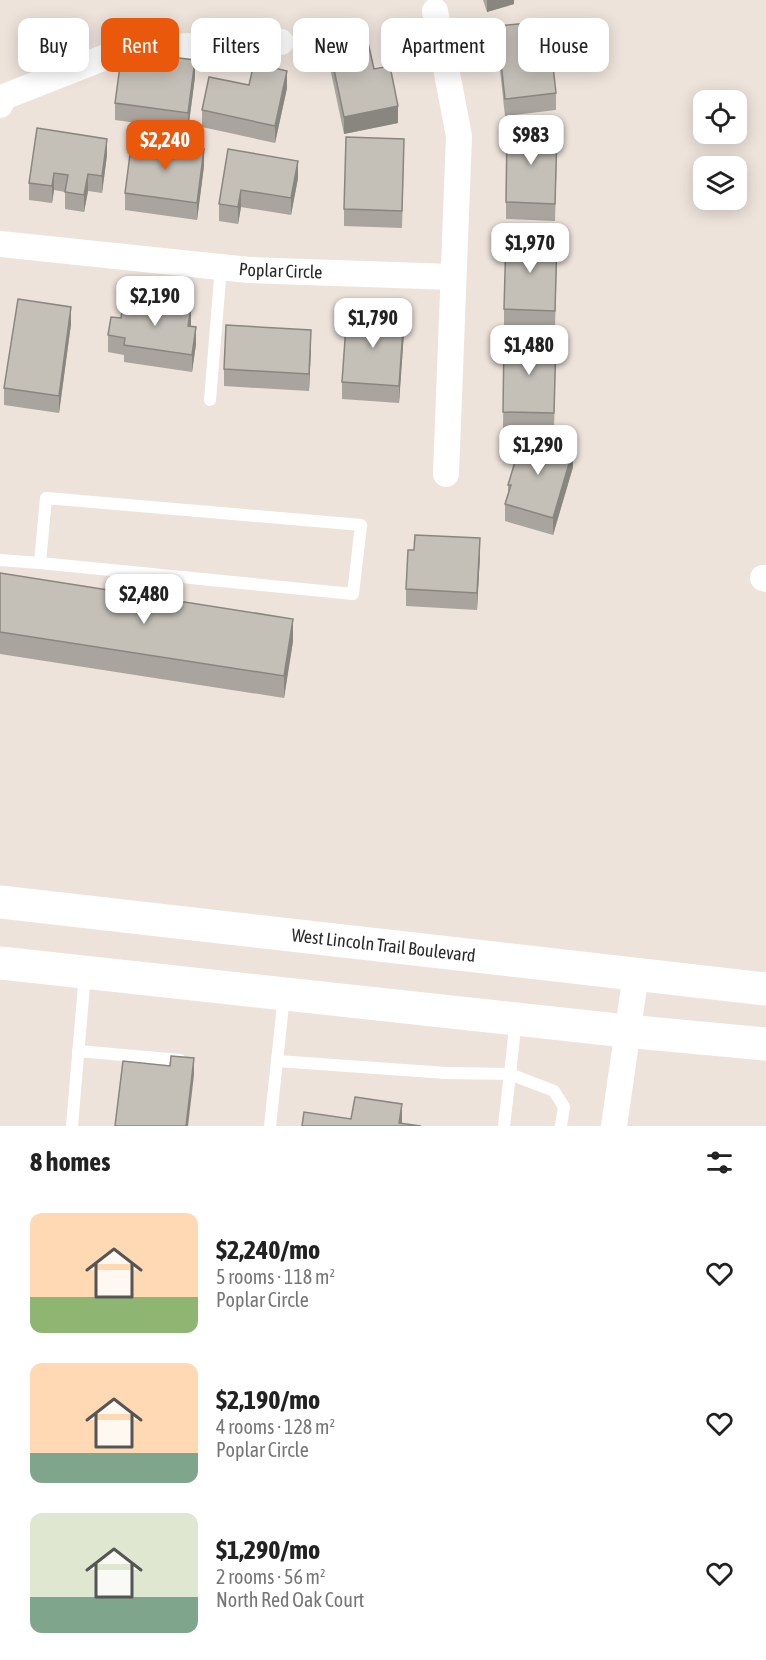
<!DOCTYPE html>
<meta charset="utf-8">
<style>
body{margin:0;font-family:"Asap Condensed",sans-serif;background:#f2f2f2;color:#222;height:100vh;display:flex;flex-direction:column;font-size:22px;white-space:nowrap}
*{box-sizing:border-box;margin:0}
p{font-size:20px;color:#767676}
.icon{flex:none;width:33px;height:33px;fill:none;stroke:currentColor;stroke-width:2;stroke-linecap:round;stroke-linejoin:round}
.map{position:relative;height:1126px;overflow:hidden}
.side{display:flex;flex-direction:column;background:#fff;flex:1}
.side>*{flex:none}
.hud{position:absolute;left:18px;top:18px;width:730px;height:54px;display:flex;gap:12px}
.controls{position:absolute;left:693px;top:90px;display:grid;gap:12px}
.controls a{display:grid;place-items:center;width:54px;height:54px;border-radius:12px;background:#fff;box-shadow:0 3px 15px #0003;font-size:30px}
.price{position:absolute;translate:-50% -51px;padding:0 14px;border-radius:12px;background:#fff;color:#222;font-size:20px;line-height:39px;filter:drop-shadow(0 2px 3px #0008)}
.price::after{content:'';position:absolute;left:50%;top:36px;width:18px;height:14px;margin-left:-9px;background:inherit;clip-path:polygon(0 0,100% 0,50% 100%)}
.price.selected{background:#ea580c;color:#fff}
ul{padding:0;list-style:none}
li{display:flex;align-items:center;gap:18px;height:150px;padding:0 30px}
li span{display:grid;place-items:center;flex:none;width:168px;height:120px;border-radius:12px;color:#555}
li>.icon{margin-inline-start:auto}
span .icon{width:72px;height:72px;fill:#fffc;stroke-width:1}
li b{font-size:26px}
h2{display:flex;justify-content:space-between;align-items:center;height:72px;padding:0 30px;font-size:26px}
.tag{padding:0 21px;border-radius:12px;background:#fff;box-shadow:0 3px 15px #0003;font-size:21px;line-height:54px}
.tag.selected{background:#ea580c;color:#fff}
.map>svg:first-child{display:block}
</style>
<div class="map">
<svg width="766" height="1126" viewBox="0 0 766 1126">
<rect width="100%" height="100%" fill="#ede3db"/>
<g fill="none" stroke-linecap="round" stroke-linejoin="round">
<!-- service -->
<g stroke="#fff" stroke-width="12">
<path d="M210 400 221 267"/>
<path d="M0 560 40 563 353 594 361 525 46 498 40 563"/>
<path d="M516 1019 510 1074 554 1091 564 1107 561 1126"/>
<path d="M78 1051 180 1060"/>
<path d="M277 1061 446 1073 510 1074 504 1126"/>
<path d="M72 1126 85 974"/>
<path d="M270 1126 284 996"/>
</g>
<!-- minor -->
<g stroke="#fff" stroke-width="26">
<path d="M435 11 459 136 446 474"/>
<path d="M0 105 4 97 126 49 281 42"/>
<path id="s1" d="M0 244 249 270 453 277"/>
<path d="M763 578 766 579"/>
<path d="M614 1126 636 973"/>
</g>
<!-- secondary -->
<g stroke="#fff" stroke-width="33">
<path id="s2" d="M0 902 766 989"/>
<path d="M0 963 626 1031 766 1044"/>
</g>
</g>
<!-- wall -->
<g fill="#a9a49d">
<path d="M483 0H514V4L487 12Z"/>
<path d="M497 26 556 93V110L505 116 497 43Z"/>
<path d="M329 46 374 69 398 123 344 134 329 63Z"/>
<path d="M195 77 188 130 115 120V103Z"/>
<path d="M249 85 287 88 275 143 202 127V110Z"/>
<path d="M37 128 107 155 102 193 88 191 84 212 65 209V192L54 190 52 203 29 200V183Z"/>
<path d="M557 148 555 221 506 219V202Z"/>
<path d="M228 149 298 178 291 215 241 207 238 224 219 221V204Z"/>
<path d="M404 156 402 228 344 226V209Z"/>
<path d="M204 166 197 220 125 210V193Z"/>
<path d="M557 255 555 328 504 326V309Z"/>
<path d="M71 324 59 413 4 405V388Z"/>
<path d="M191 326 196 344 192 372 124 362V355L108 352V335Z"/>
<path d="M404 332 399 403 342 399V382Z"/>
<path d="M504 339 556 340 554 430 503 429Z"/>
<path d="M311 347 309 391 224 386V369Z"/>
<path d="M573 467 553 535 505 521V504L508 493V485Z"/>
<path d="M414 550 480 555 477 610 406 606V589Z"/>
<path d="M0 573 293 641 284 698 0 654Z"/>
</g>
<!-- shaded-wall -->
<g fill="#898680">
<path d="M487 0H514V4L487 12Z"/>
<path d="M195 60V77L188 130V113Z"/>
<path d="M287 71V88L275 143V126Z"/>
<path d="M398 106V123L344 134V117Z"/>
<path d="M107 139V155L102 193V176Z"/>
<path d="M204 149V166L197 220V203Z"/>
<path d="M298 161V178L291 215V198Z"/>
<path d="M54 173V190L52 203V186Z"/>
<path d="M88 174V191L84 212V195Z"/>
<path d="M241 190V207L238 224V207Z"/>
<path d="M71 307V324L59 413V396Z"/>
<path d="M191 308V325L188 343V326Z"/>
<path d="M404 316V332L399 403V386Z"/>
<path d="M196 327V344L192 372V355Z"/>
<path d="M311 330V347L309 391V374Z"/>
<path d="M573 450V467L553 535V518Z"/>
<path d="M480 538V555L477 610V593Z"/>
<path d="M293 619V641L284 698V676Z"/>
<path d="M194 1058V1075L188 1126H186Z"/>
<path d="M402 1104V1126L399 1123Z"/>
</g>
<!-- building -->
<g fill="#c4bfb7" stroke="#898680" stroke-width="1.5">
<path d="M548 21 556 93 505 99 497 26Z"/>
<path d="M367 38 374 69 390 66 398 106 344 117 329 46Z"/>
<path d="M129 53 163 58V56L195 60 188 113 115 103 120 66 127 68Z"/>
<path d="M254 63 287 71 275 126 202 110 209 77 249 85Z"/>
<path d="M37 128 107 139 102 176 88 174 84 195 65 192 68 175 54 173 52 186 29 183Z"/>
<path d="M507 129 557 131 555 204 506 202Z"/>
<path d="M346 137 404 139 402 211 344 209Z"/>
<path d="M132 139 204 149 197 203 125 193Z"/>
<path d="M228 149 298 161 291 198 241 190 238 207 219 204Z"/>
<path d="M506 236 557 238 555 311 504 309Z"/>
<path d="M124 298 191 308 188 326 196 327 192 355 124 345 125 338 108 335 111 317 121 318Z"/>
<path d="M18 299 71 307 59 396 4 388Z"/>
<path d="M347 311 404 316 399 386 342 382Z"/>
<path d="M226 325 311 330 309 374 224 369Z"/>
<path d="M504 339 556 340 554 413 503 412Z"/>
<path d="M523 435 573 450 553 518 505 504 511 485H508Z"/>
<path d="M415 535 480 538 477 593 406 589 408 550H414Z"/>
<path d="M0 573 293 619 284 676 0 632Z"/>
<path d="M171 1056 194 1058 186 1126H115L123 1061 170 1066Z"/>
<path d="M355 1097 402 1104 399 1123 421 1126H302L304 1112 351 1119Z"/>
</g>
<g text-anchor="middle" stroke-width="6" stroke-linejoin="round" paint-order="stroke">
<!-- street labels -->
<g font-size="18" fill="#2a2a2a" stroke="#fff">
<text dy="6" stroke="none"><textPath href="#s1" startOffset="282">Poplar Circle</textPath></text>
<text dy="6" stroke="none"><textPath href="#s2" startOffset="386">West Lincoln Trail Boulevard</textPath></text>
</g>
</g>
</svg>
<div class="controls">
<a><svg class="icon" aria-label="locate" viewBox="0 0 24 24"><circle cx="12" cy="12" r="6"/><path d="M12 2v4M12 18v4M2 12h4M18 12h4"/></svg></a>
<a><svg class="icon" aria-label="layers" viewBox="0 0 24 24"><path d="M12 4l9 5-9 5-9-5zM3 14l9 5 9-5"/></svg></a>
</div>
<b class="price" style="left:531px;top:166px">$983</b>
<b class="price selected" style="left:165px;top:171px">$2,240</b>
<b class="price" style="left:530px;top:274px">$1,970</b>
<b class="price" style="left:155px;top:327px">$2,190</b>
<b class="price" style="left:373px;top:349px">$1,790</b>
<b class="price" style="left:529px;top:376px">$1,480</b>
<b class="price" style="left:538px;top:476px">$1,290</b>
<b class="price" style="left:144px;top:625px">$2,480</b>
<div class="hud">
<a class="tag">Buy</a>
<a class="tag selected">Rent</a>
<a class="tag">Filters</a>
<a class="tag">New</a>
<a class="tag">Apartment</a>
<a class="tag">House</a>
</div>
</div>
<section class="side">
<h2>8 homes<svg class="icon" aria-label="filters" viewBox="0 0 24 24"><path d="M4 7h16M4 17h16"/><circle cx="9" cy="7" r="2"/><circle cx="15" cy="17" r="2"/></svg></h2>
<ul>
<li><span style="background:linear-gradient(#ffd9b3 70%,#8fb573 0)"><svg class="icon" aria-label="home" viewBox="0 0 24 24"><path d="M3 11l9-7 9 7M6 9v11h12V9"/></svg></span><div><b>$2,240/mo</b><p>5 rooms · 118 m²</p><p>Poplar Circle</p></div><svg class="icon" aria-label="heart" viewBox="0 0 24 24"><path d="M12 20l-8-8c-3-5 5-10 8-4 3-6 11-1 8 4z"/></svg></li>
<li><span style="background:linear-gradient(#ffd9b3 75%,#7fa58c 0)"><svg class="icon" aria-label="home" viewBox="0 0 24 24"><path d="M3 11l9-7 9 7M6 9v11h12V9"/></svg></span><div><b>$2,190/mo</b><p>4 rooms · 128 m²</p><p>Poplar Circle</p></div><svg class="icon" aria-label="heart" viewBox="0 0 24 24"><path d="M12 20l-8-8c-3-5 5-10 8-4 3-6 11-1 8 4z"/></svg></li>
<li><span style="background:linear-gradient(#dfe7d0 70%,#7fa58c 0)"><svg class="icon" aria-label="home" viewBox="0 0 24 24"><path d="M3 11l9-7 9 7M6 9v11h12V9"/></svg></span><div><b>$1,290/mo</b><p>2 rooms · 56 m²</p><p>North Red Oak Court</p></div><svg class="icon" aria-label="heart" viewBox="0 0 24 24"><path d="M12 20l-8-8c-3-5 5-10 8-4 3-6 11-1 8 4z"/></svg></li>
</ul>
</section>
